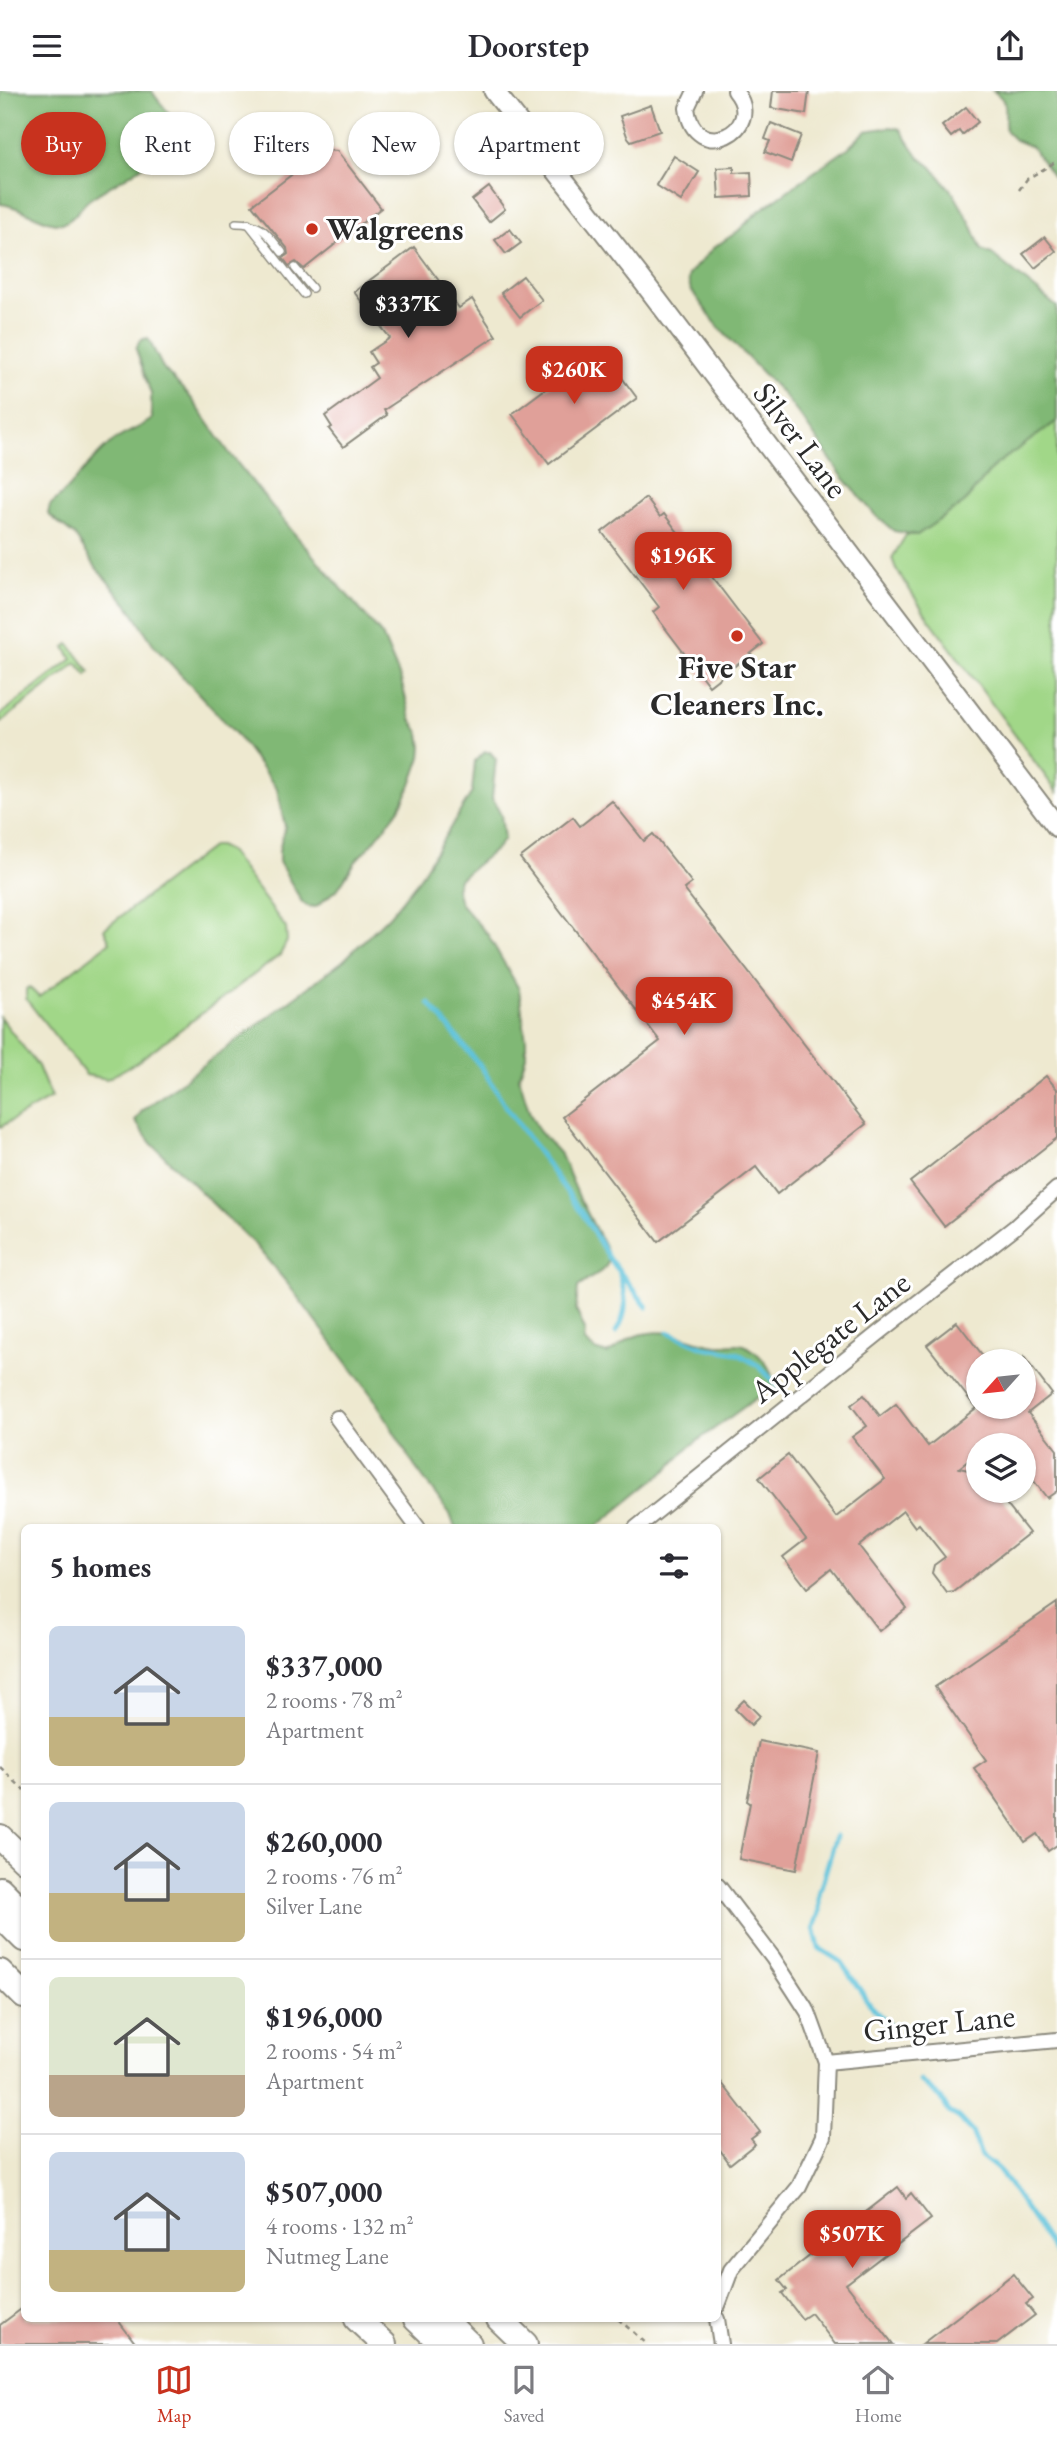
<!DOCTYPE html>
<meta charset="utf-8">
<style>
body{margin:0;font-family:"EB Garamond",serif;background:#f7f7f7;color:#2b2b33;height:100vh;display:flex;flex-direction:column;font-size:26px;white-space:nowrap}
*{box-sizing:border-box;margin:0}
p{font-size:23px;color:#7c7c81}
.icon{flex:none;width:38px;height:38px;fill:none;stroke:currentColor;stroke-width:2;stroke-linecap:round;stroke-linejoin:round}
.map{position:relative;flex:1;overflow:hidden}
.side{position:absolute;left:21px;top:1433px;width:700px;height:798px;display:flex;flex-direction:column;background:#fff;border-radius:10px;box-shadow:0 2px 5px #0004}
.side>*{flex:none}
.banner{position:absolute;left:21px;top:21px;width:700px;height:63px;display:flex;gap:14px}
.needle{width:46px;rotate:243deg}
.controls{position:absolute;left:966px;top:1258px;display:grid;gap:14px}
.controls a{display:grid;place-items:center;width:70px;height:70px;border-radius:50%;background:#fff;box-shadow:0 2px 5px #0004;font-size:35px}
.price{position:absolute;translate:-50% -60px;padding:0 16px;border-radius:14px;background:#c8321e;color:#fff;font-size:23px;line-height:46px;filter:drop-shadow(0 2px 4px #0008)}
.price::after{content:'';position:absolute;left:50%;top:42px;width:21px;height:16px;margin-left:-10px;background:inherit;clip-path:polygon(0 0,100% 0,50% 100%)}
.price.on{background:#222;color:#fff}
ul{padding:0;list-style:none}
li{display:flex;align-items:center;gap:21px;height:175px;padding:0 28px}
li+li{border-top:2px solid #e1e1e2}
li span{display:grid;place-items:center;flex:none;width:196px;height:140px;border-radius:10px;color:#555}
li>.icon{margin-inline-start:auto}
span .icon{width:84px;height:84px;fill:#fffc;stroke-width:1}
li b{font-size:30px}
h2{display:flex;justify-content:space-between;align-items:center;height:84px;padding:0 28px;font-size:30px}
.pill{padding:0 24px;border-radius:32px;background:#fff;box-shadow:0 2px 5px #0004;font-size:24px;line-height:63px}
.pill.on{background:#c8321e;color:#fff}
header{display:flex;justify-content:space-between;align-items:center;height:91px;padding:0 28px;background:#fff;font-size:32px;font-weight:600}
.tab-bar{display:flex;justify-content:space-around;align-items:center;height:98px;border-top:2px solid #e1e1e2;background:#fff;font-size:19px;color:#7c7c81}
.tab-bar a{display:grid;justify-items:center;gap:4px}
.tab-bar .on{color:#c8321e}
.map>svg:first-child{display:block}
</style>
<header><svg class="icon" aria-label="menu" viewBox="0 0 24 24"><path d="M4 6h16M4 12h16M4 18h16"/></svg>Doorstep<svg class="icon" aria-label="share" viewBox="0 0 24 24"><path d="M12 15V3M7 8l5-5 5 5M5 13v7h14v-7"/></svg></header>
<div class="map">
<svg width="1057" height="2253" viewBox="0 0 1057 2253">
<rect width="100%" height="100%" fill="#fff"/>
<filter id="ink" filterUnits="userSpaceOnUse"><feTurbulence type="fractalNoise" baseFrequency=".0143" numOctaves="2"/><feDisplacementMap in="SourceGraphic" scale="14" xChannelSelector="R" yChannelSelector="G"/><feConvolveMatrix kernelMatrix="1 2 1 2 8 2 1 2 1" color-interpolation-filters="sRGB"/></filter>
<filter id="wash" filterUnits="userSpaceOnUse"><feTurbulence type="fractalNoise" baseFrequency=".00686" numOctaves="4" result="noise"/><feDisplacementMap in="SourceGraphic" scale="28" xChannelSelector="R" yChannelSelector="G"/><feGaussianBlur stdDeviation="1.57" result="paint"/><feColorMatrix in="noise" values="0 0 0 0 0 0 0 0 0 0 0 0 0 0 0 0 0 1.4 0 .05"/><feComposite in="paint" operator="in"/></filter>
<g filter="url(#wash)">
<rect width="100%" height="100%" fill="#eee9d0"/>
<!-- green -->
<g fill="#a1d788" stroke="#66815a" stroke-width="2">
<path d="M1057 330V701L927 525 896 478 892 467 906 444H917L963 412 994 375Z"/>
<path d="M69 553 90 581 87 584 77 572 0 632V624L72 568 65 556Z"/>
<path d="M213 755H219L229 760 286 837 287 850 280 864 137 971 107 988 86 984 26 908V898L29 896 39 906 110 851 104 838Z"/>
<path d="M0 926 38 975 51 1007 0 1036Z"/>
</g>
<!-- forest -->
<g fill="#80b874" stroke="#567250" stroke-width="2">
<path d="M0 0H152C159 13 171 21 176 35 159 73 122 86 90 108 81 114 73 131 62 132 47 135 20 114 0 113Z"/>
<path d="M993 0H1057V92L1032 56 1015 49 1006 40C1002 22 1013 13 993 0Z"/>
<path d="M891 36 900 38 919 66 932 76 954 103 971 133 982 159 992 163 1057 216V330L994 375 964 412 917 444 894 440 876 425 842 385 804 330 782 302 720 238 691 199 688 189 689 183 713 157 737 141 759 120 848 57 866 40Z"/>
<path d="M148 247 163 277 191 307 230 363 292 440 382 544 401 589 411 628 420 643 422 656 421 666 411 694 399 718 371 754 358 767 339 796 316 816 307 815 302 811 279 771V760L285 735 277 698 237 644 155 556 128 514 97 478 75 445 48 423 50 414C71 398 86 374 106 356 119 343 138 339 152 328L151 303 136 258 140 249Z"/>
<path d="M485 661H490L496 668 492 707 501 724 504 748 496 758 459 788 456 797 460 812 488 844 519 898 526 949V965L519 986 530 1023 539 1040 561 1064 579 1106 606 1158 609 1170 604 1178 578 1196 576 1219 585 1239 584 1250 595 1259 607 1263C624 1254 628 1244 649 1242 677 1238 693 1252 717 1254 726 1255 735 1251 744 1254 756 1259 774 1277 772 1291 772 1296 766 1300 762 1303L689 1356 668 1378 595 1437H455L450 1423 415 1376 373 1306 287 1192 256 1155 151 1052 135 1030 142 1020 343 870 390 824 419 788 472 701 475 670Z"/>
</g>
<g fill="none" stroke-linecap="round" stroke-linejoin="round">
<!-- stream -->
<g stroke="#5dc2da" stroke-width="5">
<path d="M429 912 482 977 506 1016 582 1122 609 1167 647 1216"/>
<path d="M616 1241C629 1221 626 1206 620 1184"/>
<path d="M668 1241 703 1256 737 1262 759 1275 780 1297"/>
<path d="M836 1745 819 1803V1822L814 1836 819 1857 841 1871 873 1918 892 1936"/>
<path d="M920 1990 941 2007 949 2021 958 2026 972 2041 981 2065 1000 2080 1057 2164"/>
</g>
</g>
<g id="blocks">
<!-- building -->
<g fill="#e0a099">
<path d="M773 0H809L806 23 771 17Z"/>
<path d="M651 14 660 40 631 50 627 45 620 25Z"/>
<path d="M966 16 978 31 962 44 959 40 951 46 942 35Z"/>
<path d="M771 32 801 44 791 71 765 61 770 50 765 48Z"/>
<path d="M324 59 337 60 381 117 304 178 296 171 289 175 283 167 288 163 287 157 252 114Z"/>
<path d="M674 65 699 81 681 110 656 94Z"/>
<path d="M734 76V82L751 81 752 105 719 107 717 77Z"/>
<path d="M489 96 505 118 489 131 472 109Z"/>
<path d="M510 138 521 152 506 163 495 149Z"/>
<path d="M1045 146 1056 160 1035 177 1023 163Z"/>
<path d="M414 156 459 217 472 208 496 245 384 319 387 324 343 356 329 338 332 336 325 325 377 287 370 276 376 272 369 261 390 247 354 201Z"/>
<path d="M523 185 542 209 520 226 501 202Z"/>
<path d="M600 257 637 307 549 373 512 323Z"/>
<path d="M646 407 660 426 664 423 763 553 709 595 653 521 659 516 602 441Z"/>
<path d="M612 710 644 750 653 743 692 792 684 798 866 1033 777 1103 756 1076 658 1151 562 1026 660 950 520 767 573 726 580 735Z"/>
<path d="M1046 985 1057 998V1047L944 1135 910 1091Z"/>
<path d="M957 1231 987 1270H978V1316L1024 1317V1266L1052 1303 1028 1322 1057 1359V1400L1047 1407 1024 1377V1354H1006L999 1346 988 1354H978V1362L959 1377 978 1381V1400H996L1029 1442 954 1501 947 1502 932 1482 934 1474 945 1466 919 1433 915 1436 903 1420 859 1455 907 1517 879 1540 831 1478 807 1497 783 1466 806 1448 759 1387 788 1364 836 1426 885 1388 852 1346 867 1335 851 1314 864 1304 880 1325 896 1313 928 1355 976 1317 927 1254Z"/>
<path d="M1057 1512V1754L1048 1760 1037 1743 1025 1751 974 1677 986 1669 935 1596Z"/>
<path d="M744 1609 760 1625 751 1634 735 1618Z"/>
<path d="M759 1650 819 1662 796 1779 739 1768 750 1712 747 1710Z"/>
<path d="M718 1987 760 2041 751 2048 755 2053 730 2073 718 2056Z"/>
<path d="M898 2096 906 2107 911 2102 931 2128 846 2193 893 2253H835L811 2222 802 2228 782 2202 787 2199 779 2189Z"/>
<path d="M1013 2183 1033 2208 1026 2213 1035 2224 997 2253H922Z"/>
<path d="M24 2216V2228H117L136 2253H0V2234Z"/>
</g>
</g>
</g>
<g filter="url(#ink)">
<use href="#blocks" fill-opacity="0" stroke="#8c8a7e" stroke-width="2"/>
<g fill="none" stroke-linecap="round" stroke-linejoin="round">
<defs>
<g id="service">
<path d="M236 132C262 132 267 142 282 161"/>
<path d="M248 132 304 203"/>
<path d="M295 177 312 197"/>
</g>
<g id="minor">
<path d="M695 0 687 17C694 75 768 39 735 0"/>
<path d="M337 1327 418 1437"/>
<path d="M636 1437 880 1241 1015 1136 1057 1098"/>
<path d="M718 1795 773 1867 808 1921 826 1971 823 2046 799 2096 731 2179 718 2214"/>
<path d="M826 1971 1057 1949"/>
<path d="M717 2228 721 2253"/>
</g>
<path id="secondary" d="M494 0 639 185 1057 736"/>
<g id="motorway">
<path d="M0 1746 24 1769"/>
<path d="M0 1798 24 1822"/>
<path d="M0 1824 24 1848"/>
<path d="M0 1881 24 1905"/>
<path d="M357 2228 384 2253"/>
<path d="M416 2228 442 2253"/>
<path d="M443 2228 469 2253"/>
<path d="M499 2228 525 2253"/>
</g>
</defs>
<!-- service casing -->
<use href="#service" stroke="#8c8a7e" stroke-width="10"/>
<!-- minor casing -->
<use href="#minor" stroke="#8c8a7e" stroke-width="18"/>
<!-- secondary casing -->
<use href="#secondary" stroke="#8c8a7e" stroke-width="23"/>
<!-- motorway casing -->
<use href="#motorway" stroke="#8c8a7e" stroke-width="28"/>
<!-- path -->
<g stroke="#8c8a7e" stroke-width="2.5" stroke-dasharray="5 5" stroke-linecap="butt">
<path d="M1019 99 1027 88 1057 70"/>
<path d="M0 1676 24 1699"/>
<path d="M618 2228 647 2253"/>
</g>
<!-- service -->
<use href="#service" stroke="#fff" stroke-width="7"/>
<!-- minor -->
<use href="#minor" stroke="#fff" stroke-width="14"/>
<!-- secondary -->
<use href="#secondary" stroke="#fff" stroke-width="19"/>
<!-- motorway -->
<use href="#motorway" stroke="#fff" stroke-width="24"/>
</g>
</g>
<!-- markers -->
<g fill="#c8321e" stroke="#fff" stroke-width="2.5">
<circle cx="312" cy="138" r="7"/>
<circle cx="737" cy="545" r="7"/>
</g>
<g text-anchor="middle" stroke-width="6" stroke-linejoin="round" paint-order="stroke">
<!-- poi labels -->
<g font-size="32" font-weight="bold" fill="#2b2b2b" stroke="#fff" text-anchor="start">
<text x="326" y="149">Walgreens</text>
<text x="737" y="587" text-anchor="middle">Five Star<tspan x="737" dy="37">Cleaners Inc.</tspan></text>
</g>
<!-- street labels -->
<g font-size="32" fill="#2b2b2b" stroke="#fff">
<text transform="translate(801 349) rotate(53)" y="11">Silver Lane</text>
<text transform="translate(830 1246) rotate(-38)" y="11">Applegate Lane</text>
<text transform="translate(939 1932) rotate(-6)" y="11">Ginger Lane</text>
</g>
</g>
</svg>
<div class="controls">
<a><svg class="needle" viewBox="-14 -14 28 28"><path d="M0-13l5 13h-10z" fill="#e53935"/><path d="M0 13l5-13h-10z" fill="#7c7c81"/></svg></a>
<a><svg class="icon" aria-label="layers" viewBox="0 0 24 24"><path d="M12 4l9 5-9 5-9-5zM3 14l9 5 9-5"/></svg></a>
</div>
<b class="price on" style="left:408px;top:249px">$337K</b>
<b class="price" style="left:574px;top:315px">$260K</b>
<b class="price" style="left:683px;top:501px">$196K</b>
<b class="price" style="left:684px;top:946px">$454K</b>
<b class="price" style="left:852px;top:2179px">$507K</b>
<div class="banner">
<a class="pill on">Buy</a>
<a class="pill">Rent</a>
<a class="pill">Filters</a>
<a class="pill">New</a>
<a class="pill">Apartment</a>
</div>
<section class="side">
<h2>5 homes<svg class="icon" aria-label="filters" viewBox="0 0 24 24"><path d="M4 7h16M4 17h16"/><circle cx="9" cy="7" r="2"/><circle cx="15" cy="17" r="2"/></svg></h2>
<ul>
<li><span style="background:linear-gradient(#c9d6e8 65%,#c2b280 0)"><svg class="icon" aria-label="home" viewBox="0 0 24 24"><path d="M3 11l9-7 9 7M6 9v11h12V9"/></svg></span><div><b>$337,000</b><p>2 rooms · 78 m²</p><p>Apartment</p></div></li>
<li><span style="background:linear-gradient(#c9d6e8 65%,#c2b280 0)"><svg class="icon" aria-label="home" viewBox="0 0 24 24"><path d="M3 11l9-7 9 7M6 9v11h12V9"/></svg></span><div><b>$260,000</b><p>2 rooms · 76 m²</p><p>Silver Lane</p></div></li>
<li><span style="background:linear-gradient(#dfe7d0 70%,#b9a48a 0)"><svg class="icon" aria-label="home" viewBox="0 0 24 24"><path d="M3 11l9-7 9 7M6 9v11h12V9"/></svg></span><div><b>$196,000</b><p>2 rooms · 54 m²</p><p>Apartment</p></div></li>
<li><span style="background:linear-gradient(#c9d6e8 70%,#c2b280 0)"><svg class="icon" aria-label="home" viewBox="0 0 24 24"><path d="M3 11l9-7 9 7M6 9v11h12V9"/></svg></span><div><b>$507,000</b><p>4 rooms · 132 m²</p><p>Nutmeg Lane</p></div></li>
</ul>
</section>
</div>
<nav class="tab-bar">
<a class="on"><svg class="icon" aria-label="map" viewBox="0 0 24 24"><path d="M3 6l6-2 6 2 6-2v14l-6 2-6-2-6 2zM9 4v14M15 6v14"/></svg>Map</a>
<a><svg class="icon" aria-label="saved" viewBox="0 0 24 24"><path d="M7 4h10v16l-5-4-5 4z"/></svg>Saved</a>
<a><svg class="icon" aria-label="home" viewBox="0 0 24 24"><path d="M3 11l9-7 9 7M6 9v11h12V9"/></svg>Home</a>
</nav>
